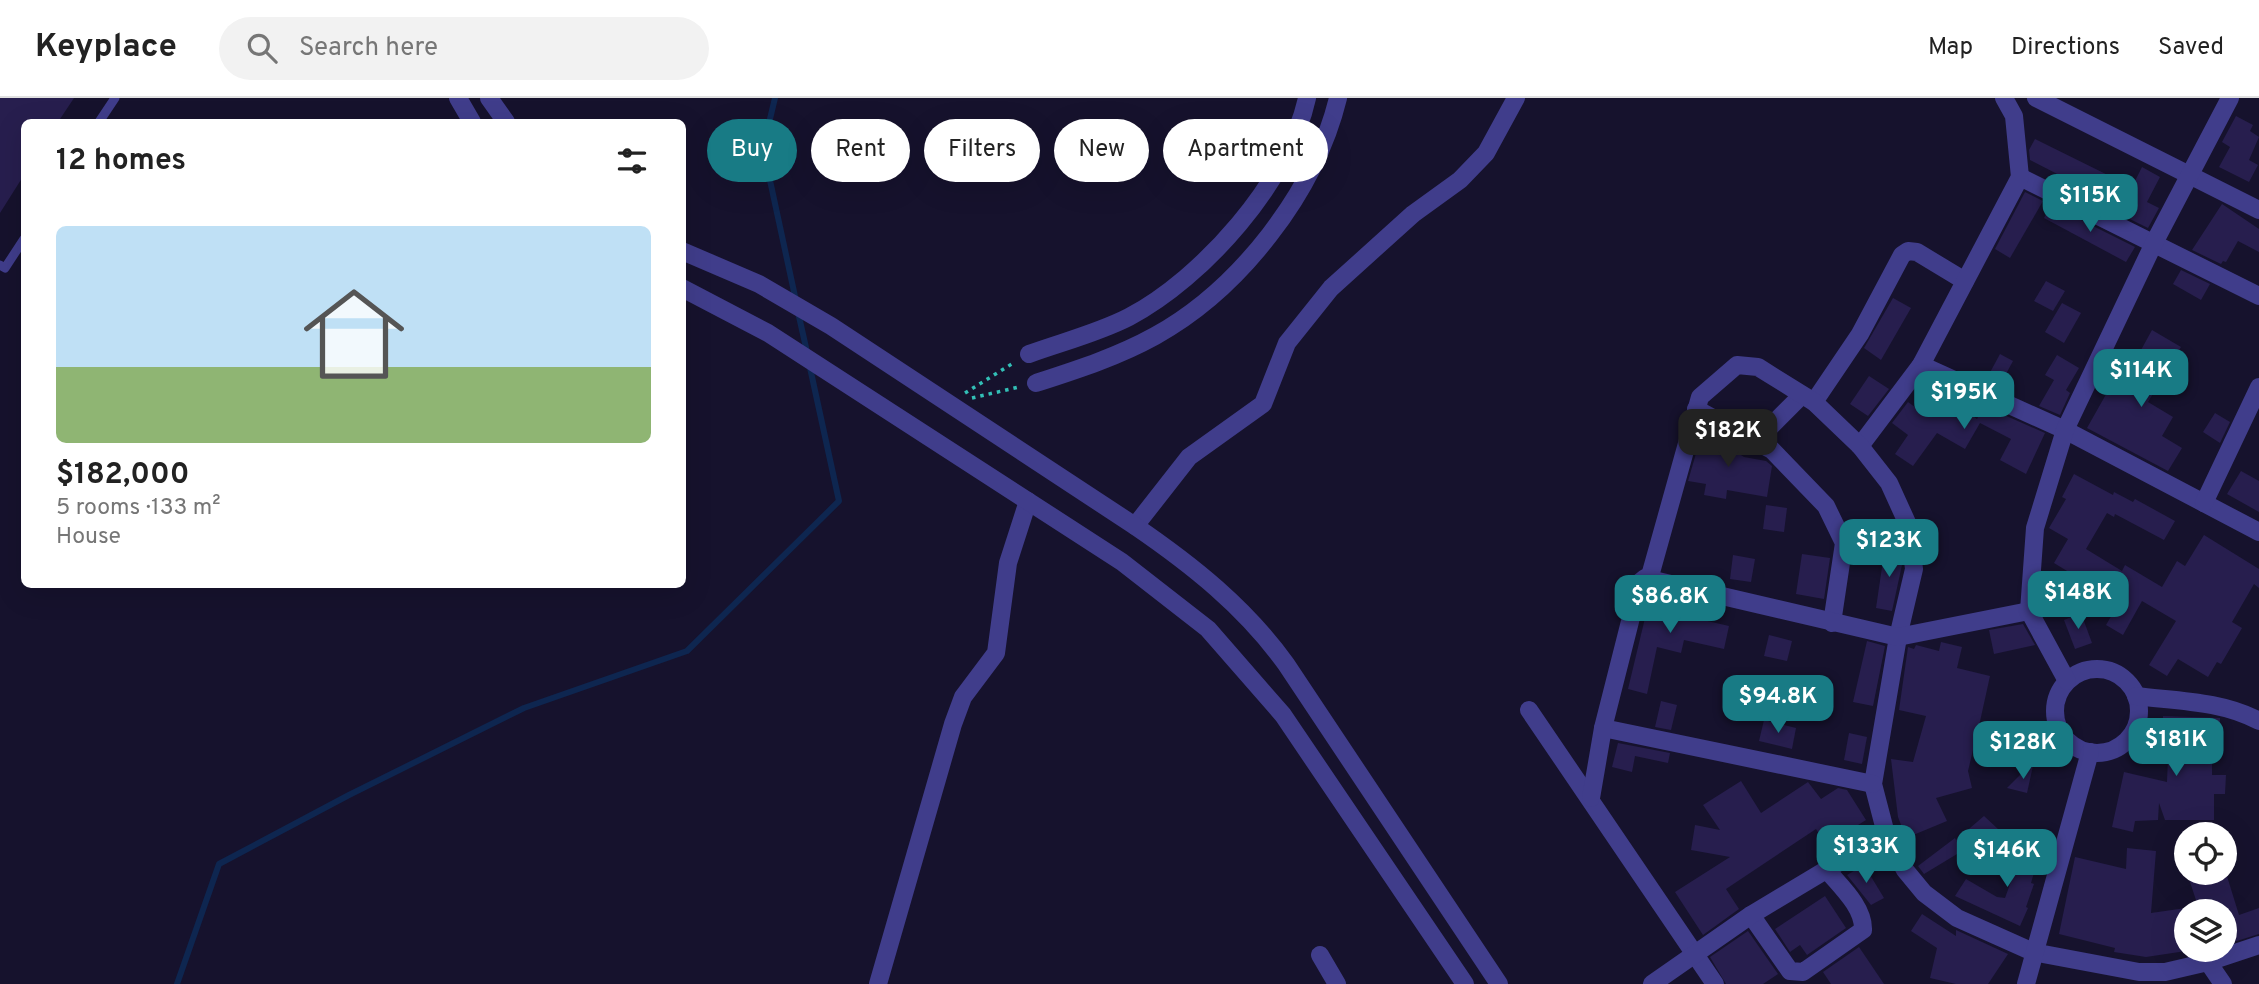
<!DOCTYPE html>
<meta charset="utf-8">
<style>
body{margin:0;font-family:Overpass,sans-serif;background:#f2f2f2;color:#222;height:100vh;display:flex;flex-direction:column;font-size:26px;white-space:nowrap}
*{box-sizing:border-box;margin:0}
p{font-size:23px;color:#767676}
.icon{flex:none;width:38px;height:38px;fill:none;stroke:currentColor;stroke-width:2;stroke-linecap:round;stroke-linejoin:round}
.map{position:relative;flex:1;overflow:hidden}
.side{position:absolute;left:21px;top:21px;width:665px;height:469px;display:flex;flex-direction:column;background:#fff;border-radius:10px;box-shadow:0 7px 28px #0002}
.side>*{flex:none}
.guide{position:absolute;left:707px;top:21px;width:665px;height:63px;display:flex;gap:14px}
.tools{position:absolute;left:2174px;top:724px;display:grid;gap:14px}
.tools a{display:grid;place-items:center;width:63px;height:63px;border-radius:50%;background:#fff;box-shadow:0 7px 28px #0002;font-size:35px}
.price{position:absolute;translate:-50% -60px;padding:0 16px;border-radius:14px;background:#187b85;color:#fff;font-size:23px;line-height:46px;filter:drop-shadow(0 2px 4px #0008)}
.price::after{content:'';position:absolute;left:50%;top:42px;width:21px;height:16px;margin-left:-10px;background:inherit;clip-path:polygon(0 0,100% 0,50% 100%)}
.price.selected{background:#222;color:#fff}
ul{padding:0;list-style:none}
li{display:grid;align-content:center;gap:14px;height:371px;padding:0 35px}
li span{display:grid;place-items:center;height:217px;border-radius:10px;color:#555}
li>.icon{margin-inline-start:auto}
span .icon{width:126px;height:126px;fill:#fffc;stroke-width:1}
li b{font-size:30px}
h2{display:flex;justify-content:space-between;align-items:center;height:84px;padding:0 35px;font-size:30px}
.tag{padding:0 24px;border-radius:32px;background:#fff;box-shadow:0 7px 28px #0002;font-size:24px;line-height:63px}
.tag.selected{background:#187b85;color:#fff}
header{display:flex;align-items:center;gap:42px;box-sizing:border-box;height:98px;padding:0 35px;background:#fff;border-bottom:2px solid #e0e0e0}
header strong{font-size:33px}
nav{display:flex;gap:38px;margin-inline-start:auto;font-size:24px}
.search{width:490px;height:63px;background:#f2f2f2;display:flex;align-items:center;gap:18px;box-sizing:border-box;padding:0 24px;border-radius:38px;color:#767676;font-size:26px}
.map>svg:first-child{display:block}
</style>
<header>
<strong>Keyplace</strong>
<div class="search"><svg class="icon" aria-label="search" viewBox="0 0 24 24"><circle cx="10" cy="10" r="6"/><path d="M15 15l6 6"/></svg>Search here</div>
<nav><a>Map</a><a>Directions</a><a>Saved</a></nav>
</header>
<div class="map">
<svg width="2259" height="886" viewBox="0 0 2259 886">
<rect width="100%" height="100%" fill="#16122d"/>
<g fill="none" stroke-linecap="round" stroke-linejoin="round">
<!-- stream -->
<g stroke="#0e2650" stroke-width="6">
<path d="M775 0 763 50 796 203"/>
<path d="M798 214 807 254"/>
<path d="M177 886 219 766 349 697 524 610 687 553 839 403 809 265"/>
</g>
</g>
<!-- building -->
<g fill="#271e4e">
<path d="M0 0H74L58 24H24V77L0 115Z"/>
<path d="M2236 18 2253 27 2250 33 2259 39 2249 62 2258 67 2249 84 2219 69 2230 49 2222 44Z"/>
<path d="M2035 41 2132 89 2142 69 2160 79 2147 104 2159 110 2148 130 2063 88 2067 81 2030 62 2029 52Z"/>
<path d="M2025 94 2043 103 2010 160 1995 151Z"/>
<path d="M2222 106 2259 131V154L2238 143 2226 164 2223 163 2221 166 2192 152Z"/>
<path d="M2051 107 2135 149 2126 164 2044 120Z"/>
<path d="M2181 172 2210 186 2201 202 2173 186Z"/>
<path d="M2046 183 2065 193 2053 213 2034 203Z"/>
<path d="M1893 200 1911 210 1881 262 1864 250Z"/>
<path d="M2062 205 2081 215 2064 245 2045 234Z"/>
<path d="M2152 232 2181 249 2148 304 2173 319 2162 338 2182 350 2168 373 2087 330 2113 284 2129 293 2150 257 2141 252Z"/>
<path d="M2000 256 2013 263 2000 287 1987 280Z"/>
<path d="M2057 257 2079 270 2066 292 2070 295 2060 317 2039 308 2054 282 2045 277Z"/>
<path d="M1869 278 1889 291 1868 318 1850 306Z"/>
<path d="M1938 294 1977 321 1984 308 2045 335 2026 376 2000 362 2011 341 1980 325 1965 351 1937 335 1913 368 1895 356 1908 337 1892 325 1908 304 1923 315Z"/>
<path d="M2215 315 2230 324 2220 345 2203 334Z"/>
<path d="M1704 328 1720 337 1717 342 1744 359 1766 363 1772 368 1767 399 1727 392 1726 401 1704 397 1706 386 1688 383Z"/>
<path d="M2241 373 2259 383V414L2227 396Z"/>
<path d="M2074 376 2113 397 2114 394 2133 404 2135 401 2175 423 2164 442 2115 416 2114 419 2107 415 2086 451 2122 473 2125 467 2162 489 2177 463 2185 468 2204 437 2259 471V490L2254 486 2232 524 2242 530 2221 566 2217 564 2208 579 2178 561 2167 578 2149 567 2176 523 2142 503 2123 537 2106 527 2120 503 2091 486 2078 508 2060 498 2072 476 2054 465 2068 441 2049 430 2066 401 2062 399Z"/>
<path d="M1766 407 1787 410 1784 434 1763 431Z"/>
<path d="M1885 449 1900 451 1902 467 1892 513 1876 510Z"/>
<path d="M1802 456 1830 460 1824 501 1796 496Z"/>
<path d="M1733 457 1755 461 1751 484 1730 481Z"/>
<path d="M1651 495 1693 505 1690 519 1729 528 1724 551 1684 542 1681 555 1657 549 1647 596 1628 591Z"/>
<path d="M2081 515 2092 545 2075 551 2064 522Z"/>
<path d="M2023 526 2035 547 1994 556 1989 532Z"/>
<path d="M1769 537 1792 543 1787 563 1764 558Z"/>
<path d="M1867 543 1885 548 1873 608 1853 604Z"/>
<path d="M1941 544 1962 549 1957 570 1990 578 1979 628 2000 634 1994 657 1973 652 1968 673 1972 690 1936 700 1947 723 1906 740 1898 719 1891 661 1913 664 1926 618 1899 612 1908 549 1914 551 1916 547 1939 553Z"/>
<path d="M1661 603 1677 607 1671 632 1655 629Z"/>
<path d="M2163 618 2220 620V636H2212V677H2226L2225 696H2214V722H2165L2159 705 2158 722 2135 723 2133 734 2112 729 2124 674 2167 684 2169 636H2163Z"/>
<path d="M1764 622 1796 630 1792 651 1759 643Z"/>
<path d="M1849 635 1867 639 1862 666 1844 662Z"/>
<path d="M1618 645 1670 655 1668 665 1635 658 1632 674 1612 669Z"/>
<path d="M2034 663 2027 695 2007 690Z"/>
<path d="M1741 683 1761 715 1808 684 1821 701 1838 690 1847 692 1866 722 1826 747 1816 731 1726 791 1739 811 1703 837 1675 794 1730 759 1691 752 1695 727 1720 732 1703 707Z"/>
<path d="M1984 718 1998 731 1985 744 1957 766 1962 753 1924 776 1918 768 1955 740 1956 742Z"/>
<path d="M2020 744 2041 751 2031 785 2034 786 2026 809 2028 810 2020 828 1955 798 1966 781 1997 799 2005 800 2018 764 2015 763Z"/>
<path d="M2127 750 2156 753 2151 815 2186 810V853L2146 859 2114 854 2115 850 2059 836 2075 759 2126 771Z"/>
<path d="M1864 767 1884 800 1871 807 1847 777Z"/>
<path d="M2187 775H2226L2239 817 2259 810V836L2224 847V814H2200Z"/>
<path d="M1825 798 1846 830 1807 857 1800 847 1790 854 1775 831Z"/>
<path d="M1922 816 1956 838V832L2008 856 1988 886H1956L1930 880 1937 850 1911 833Z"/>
<path d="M1748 833 1778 876 1763 886H1726L1710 859Z"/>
<path d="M1859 849 1884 886H1831L1823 874Z"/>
</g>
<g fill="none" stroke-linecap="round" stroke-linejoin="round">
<!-- path -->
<g stroke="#32bfb6" stroke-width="3.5" stroke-dasharray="3.5 5" stroke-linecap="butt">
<path d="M965 295 1015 264"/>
<path d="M972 300 1019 289"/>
</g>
<!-- service -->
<g stroke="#403d8b" stroke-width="9">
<path d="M99 24 115 0"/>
<path d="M0 167 5 170 24 141"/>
</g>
<!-- minor -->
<g stroke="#403d8b" stroke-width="18">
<path d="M2036 0 2259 112"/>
<path d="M2020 79 2259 198"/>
<path d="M1921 267 2065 332 2259 434"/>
<path d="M1814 304 1860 236 1902 157 1908 153 1917 154 1965 183"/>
<path d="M1696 311 1772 352 1826 408 1844 445 1832 525"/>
<path d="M1756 343 1802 297"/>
<path d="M1860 348 1921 267 2020 79 2014 18 2004 0"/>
<path d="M2204 405 2259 289"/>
<path d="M1135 428 1189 359 1263 306 1287 245 1331 190 1413 116 1460 82 1486 55 1516 0"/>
<path d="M1650 478 1700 299 1737 267 1758 269 1814 304 1860 348 1889 385 1909 429 1914 471 1898 539 1873 686 1886 736 1905 772 1924 795 1957 820 2033 854 2139 874H2165L2208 864 2259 847"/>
<circle cx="2097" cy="613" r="42"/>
<path d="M2067 583 2029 513 2035 430 2065 332 2154 145 2230 0"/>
<path d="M2136 598C2177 603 2223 603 2259 623"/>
<path d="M1529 612 1715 886"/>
<path d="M1603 630 1873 686"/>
<path d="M1591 700 1603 630 1640 484 1645 480 1898 539 2029 513"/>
<path d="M1751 817 1790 873 1803 874 1863 832C1864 809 1840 788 1826 771"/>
<path d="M1320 857 1337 886"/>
<path d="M2208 864 2223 886"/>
<path d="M878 886 953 626 963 599 996 555 1008 465 1028 403"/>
<path d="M1652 886 1751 817 1886 736"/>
<path d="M2026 886 2090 654"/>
</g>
<!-- tertiary -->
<g stroke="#403d8b" stroke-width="18">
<path d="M458 0 472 24"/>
<path d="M489 0 506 24"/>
<path d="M682 153 759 186 831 228 1135 428C1192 467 1245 509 1286 566L1499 886"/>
<path d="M682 190 768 235 1122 464 1208 531 1283 617 1465 886"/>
<path d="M1029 256C1062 244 1098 235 1129 219 1203 180 1289 83 1307 0"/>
<path d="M1036 285C1076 272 1117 259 1155 238 1240 191 1315 94 1338 0"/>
</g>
</g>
</svg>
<div class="tools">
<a><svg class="icon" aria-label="locate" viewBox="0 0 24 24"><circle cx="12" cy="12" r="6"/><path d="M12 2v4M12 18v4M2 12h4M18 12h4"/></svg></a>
<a><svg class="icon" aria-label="layers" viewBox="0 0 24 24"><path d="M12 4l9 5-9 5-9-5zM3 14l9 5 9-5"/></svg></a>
</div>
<b class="price" style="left:2090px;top:136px">$115K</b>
<b class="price" style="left:2141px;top:311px">$114K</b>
<b class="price" style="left:1964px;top:333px">$195K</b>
<b class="price selected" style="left:1728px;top:371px">$182K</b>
<b class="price" style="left:1889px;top:481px">$123K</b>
<b class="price" style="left:2078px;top:533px">$148K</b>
<b class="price" style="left:1670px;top:537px">$86.8K</b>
<b class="price" style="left:1778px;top:637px">$94.8K</b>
<b class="price" style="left:2176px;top:680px">$181K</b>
<b class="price" style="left:2023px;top:683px">$128K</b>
<b class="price" style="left:1866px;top:787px">$133K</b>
<b class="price" style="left:2007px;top:791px">$146K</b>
<div class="guide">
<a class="tag selected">Buy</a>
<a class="tag">Rent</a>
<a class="tag">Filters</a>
<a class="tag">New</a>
<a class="tag">Apartment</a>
</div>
<section class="side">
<h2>12 homes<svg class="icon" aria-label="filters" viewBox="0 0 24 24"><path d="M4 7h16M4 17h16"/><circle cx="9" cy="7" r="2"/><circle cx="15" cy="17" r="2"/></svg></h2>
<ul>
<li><span style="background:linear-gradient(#bfe0f5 65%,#8fb573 0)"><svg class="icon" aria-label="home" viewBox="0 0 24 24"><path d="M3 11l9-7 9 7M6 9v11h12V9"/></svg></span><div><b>$182,000</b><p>5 rooms · 133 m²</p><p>House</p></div></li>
</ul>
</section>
</div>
